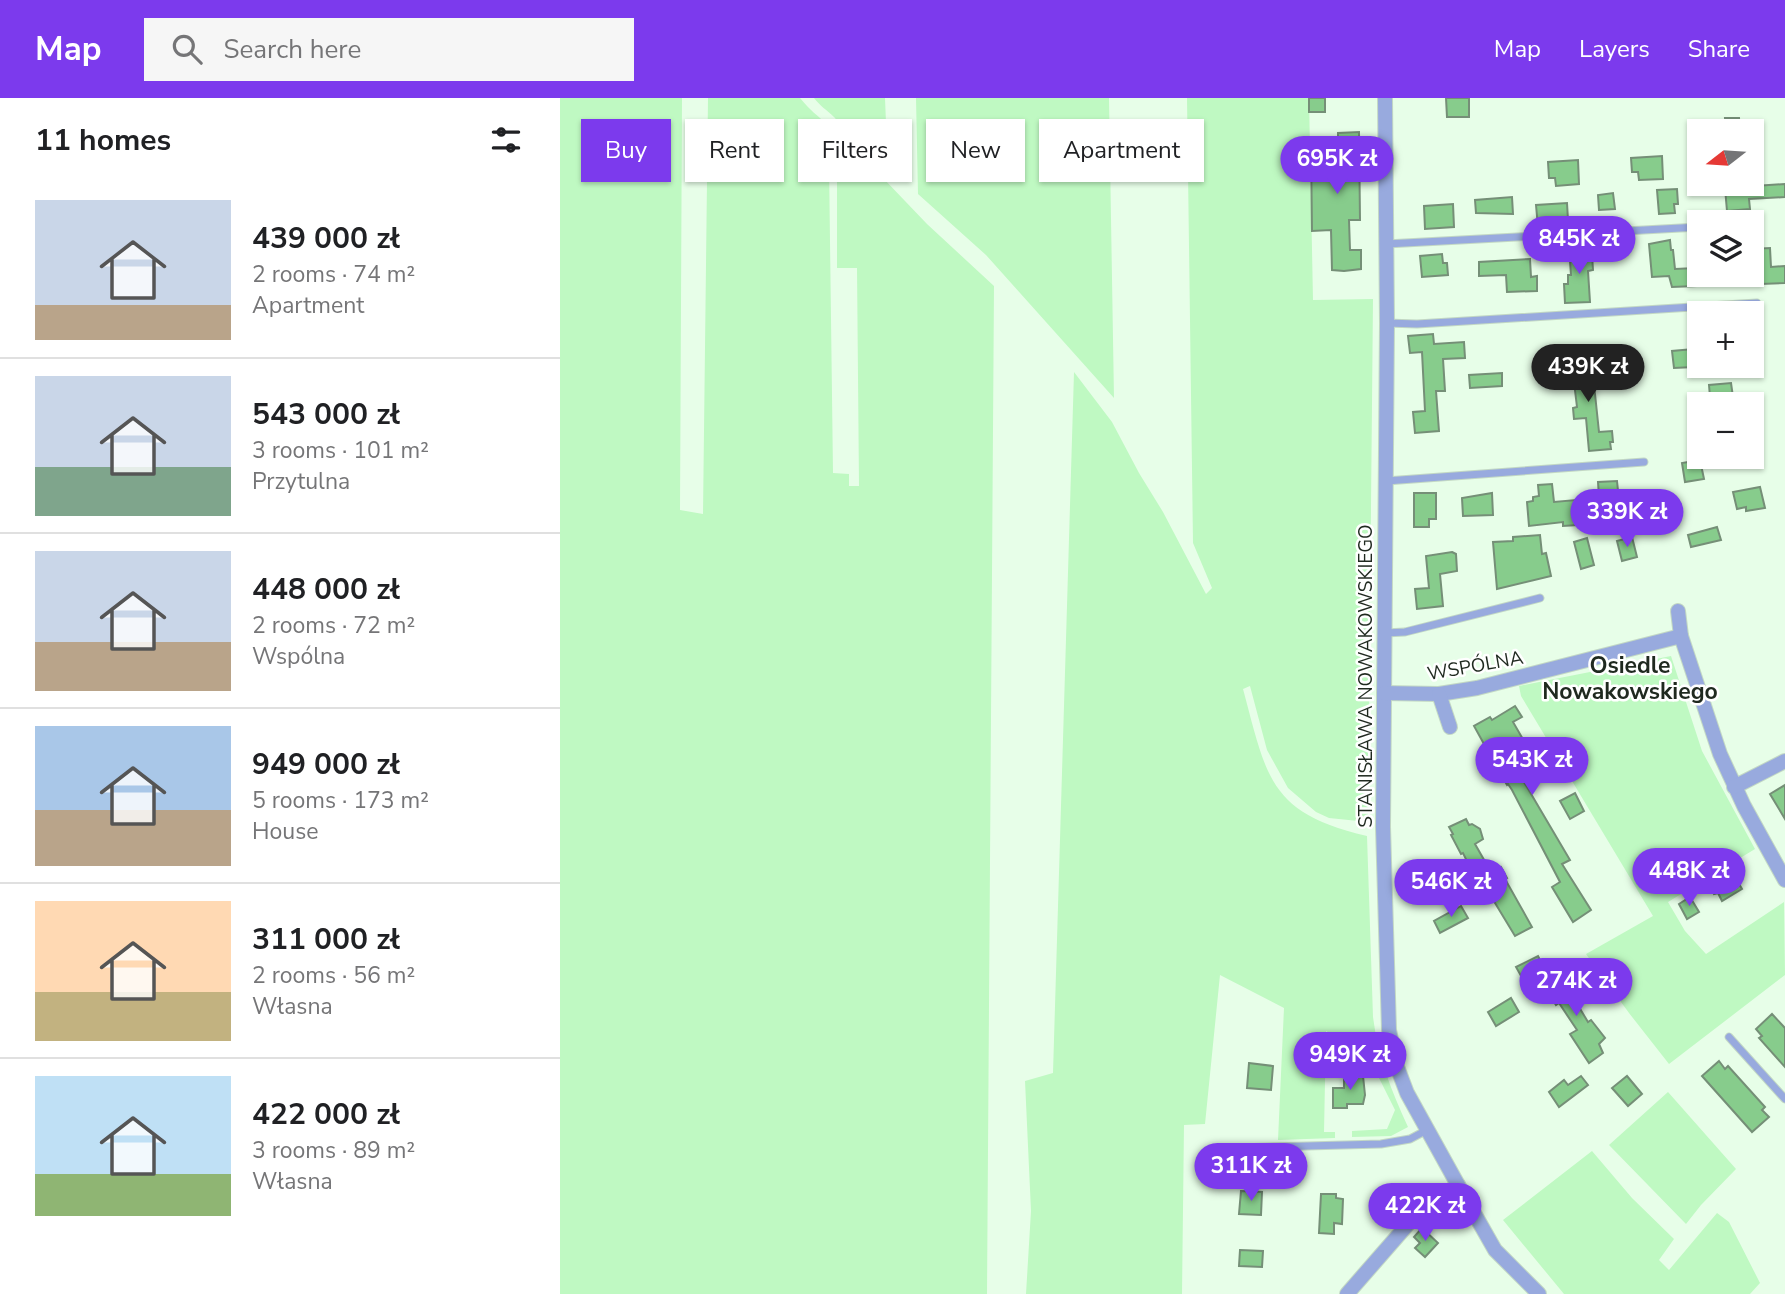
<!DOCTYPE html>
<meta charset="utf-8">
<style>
body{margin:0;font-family:"Nunito Sans",sans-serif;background:#f6f6f6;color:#202124;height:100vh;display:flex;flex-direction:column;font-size:26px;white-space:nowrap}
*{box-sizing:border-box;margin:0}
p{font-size:23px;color:#757577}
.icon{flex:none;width:38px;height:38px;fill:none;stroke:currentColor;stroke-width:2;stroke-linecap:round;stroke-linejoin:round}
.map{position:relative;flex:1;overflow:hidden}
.drawer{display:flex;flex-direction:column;background:#fff;width:560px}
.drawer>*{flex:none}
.guide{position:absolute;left:21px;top:21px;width:665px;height:63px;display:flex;gap:14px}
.needle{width:46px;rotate:253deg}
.controls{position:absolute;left:1127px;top:21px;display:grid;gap:14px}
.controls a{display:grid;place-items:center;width:77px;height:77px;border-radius:0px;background:#fff;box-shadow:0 2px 5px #0004;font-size:35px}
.price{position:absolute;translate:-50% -60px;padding:0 16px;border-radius:24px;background:#7c3aed;color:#fff;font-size:23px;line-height:46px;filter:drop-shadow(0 2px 4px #0008)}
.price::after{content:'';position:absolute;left:50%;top:42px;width:21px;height:16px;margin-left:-10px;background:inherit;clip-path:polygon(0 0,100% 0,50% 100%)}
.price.selected{background:#222;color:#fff}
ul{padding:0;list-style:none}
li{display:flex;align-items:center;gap:21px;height:175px;padding:0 35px}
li+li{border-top:2px solid #e0e0e0}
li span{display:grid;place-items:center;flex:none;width:196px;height:140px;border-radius:0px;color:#555}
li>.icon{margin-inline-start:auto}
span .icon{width:84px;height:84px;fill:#fffc;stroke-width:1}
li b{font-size:30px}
h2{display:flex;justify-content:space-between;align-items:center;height:84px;padding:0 35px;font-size:30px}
.tag{padding:0 24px;border-radius:0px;background:#fff;box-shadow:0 2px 5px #0004;font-size:24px;line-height:63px}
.tag.selected{background:#7c3aed;color:#fff}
header{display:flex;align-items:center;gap:42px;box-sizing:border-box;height:98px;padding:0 35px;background:#7c3aed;color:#fff}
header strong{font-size:33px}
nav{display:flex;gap:38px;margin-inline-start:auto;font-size:24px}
.search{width:490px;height:63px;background:#f6f6f6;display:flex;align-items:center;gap:18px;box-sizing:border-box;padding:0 24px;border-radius:0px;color:#757577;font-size:26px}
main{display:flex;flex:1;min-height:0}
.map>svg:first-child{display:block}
</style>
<header>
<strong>Map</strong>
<div class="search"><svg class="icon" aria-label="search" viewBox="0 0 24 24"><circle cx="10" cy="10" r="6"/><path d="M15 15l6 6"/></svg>Search here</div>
<nav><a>Map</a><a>Layers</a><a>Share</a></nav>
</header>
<main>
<section class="drawer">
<h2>11 homes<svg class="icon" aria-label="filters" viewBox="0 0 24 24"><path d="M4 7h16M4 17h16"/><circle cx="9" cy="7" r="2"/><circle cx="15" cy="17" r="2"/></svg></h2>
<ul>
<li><span style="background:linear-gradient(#c9d6e8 75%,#b9a48a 0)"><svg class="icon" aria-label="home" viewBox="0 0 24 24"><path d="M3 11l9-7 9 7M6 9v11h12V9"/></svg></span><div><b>439 000 zł</b><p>2 rooms · 74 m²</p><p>Apartment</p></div></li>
<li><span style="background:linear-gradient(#c9d6e8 65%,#7fa58c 0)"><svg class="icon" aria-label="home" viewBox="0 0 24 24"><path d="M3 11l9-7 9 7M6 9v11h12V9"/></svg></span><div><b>543 000 zł</b><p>3 rooms · 101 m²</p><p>Przytulna</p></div></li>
<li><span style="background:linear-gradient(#c9d6e8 65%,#b9a48a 0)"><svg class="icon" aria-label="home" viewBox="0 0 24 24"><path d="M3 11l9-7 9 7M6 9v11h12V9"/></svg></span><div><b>448 000 zł</b><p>2 rooms · 72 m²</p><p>Wspólna</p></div></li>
<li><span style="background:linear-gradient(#a9c7e8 60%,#b9a48a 0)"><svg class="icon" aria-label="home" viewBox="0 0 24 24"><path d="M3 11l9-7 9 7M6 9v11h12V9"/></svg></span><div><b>949 000 zł</b><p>5 rooms · 173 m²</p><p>House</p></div></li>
<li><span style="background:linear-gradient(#ffd9b3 65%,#c2b280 0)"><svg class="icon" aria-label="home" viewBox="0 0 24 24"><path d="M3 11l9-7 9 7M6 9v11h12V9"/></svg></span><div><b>311 000 zł</b><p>2 rooms · 56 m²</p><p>Własna</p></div></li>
<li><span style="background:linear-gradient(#bfe0f5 70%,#8fb573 0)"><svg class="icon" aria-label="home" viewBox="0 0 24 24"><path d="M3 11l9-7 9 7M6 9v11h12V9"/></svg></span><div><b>422 000 zł</b><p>3 rooms · 89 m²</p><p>Własna</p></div></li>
</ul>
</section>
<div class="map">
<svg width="1225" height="1196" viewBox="0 0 1225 1196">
<rect width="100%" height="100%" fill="#e7fee8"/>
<!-- green -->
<g fill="#bff9c2">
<path d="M0 0H122L120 412 143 416 148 0H240C267 33 275 16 269 65L273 375 289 376V388H299L297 170H277V72L280 35 367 126 434 188 427 1196H0Z"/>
<path d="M254 0H325L328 75C306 59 292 38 274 19 267 12 260 8 254 0Z"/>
<path d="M356 0H549L554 300 426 157 358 96Z"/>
<path d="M627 0H749L753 202 813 201 808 724 769 720 756 714 728 690 707 652 690 588 683 591C707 680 709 715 807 738L813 919C818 959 831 992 848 1029L831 1038 792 1039V1033L827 1031 835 1012 818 978 811 957 766 933 764 1034H775V1040L718 1042 724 910 660 877 645 1026 624 1027 622 1196H466L471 1113 465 983 493 975 514 274 552 324 579 375 603 414 646 496 652 490 633 445Z"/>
<path d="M1111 558 1142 653 1195 751 1108 804 1125 833 1146 856 1224 804 1225 877 1109 966 1069 915 1026 856 1093 818 961 598 959 588Z"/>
<path d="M1108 994 1176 1071 1141 1107 1126 1126 1049 1047Z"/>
<path d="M1032 1053 1072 1100 1114 1141 1099 1162 1109 1172 1157 1115 1169 1124 1200 1185 1190 1196H1004L943 1122Z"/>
</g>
<!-- building -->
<g fill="#87cc8c" stroke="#758f77" stroke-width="2">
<rect x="749" y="0" width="16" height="14"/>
<path d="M886 0H909V19H887Z"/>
<path d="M1165 20H1179L1180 33H1166Z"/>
<path d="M799 34 800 122H789L790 152H801V171L784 173 772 172 771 132 752 133 751 48 778 47V35Z"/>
<path d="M1102 58 1103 81 1079 82 1078 74H1072L1071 60Z"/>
<path d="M1018 62 1019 86 996 88 995 80H989L988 64Z"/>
<path d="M1225 86V99L1189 101 1190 111 1167 113 1165 90Z"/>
<path d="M1117 91 1118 106H1114L1115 115 1099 116 1097 92Z"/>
<path d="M1053 95 1055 111 1039 112 1038 97Z"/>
<path d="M952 99 953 116 916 115 915 102Z"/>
<path d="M1007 105 1008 122 995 123V128L978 129 976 107Z"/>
<path d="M893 106 894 129 865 131 864 108Z"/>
<path d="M1110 142 1111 152H1113L1115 171 1135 170 1136 188 1112 189 1109 178 1092 179 1089 146Z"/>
<path d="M1028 148 1029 157H1032L1033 172 1028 173 1030 204 1005 205 1004 186H1008V177H1011L1009 149Z"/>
<path d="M1210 150 1211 169 1225 168V185L1201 186 1199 163H1192V151Z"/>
<path d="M882 156 883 165H887L888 177 862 179 860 158Z"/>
<path d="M970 161 971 179 977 178V193L947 194 946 177 919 178V164Z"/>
<path d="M873 236 874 246 904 244 905 260 883 261 885 293H876L879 333 855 335 853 314 865 313 862 254 850 255 848 238Z"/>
<path d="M1133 251 1134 269 1114 270 1112 253Z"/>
<path d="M1031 258 1039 334 1052 333 1053 344H1050L1051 351 1029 353 1026 320 1014 321 1013 310 1017 309 1011 259Z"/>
<path d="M1077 265 1078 276 1042 279 1041 269Z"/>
<path d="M942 275V288L910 290 909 277Z"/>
<path d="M1171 285 1174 306H1154V299H1150L1149 287Z"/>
<path d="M1140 362 1144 381 1125 384 1122 365Z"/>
<path d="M1057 383 1060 412 1040 414 1038 384Z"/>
<path d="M992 386 994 404 1016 402 1018 427 1003 428V424L969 428 967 404 973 403V399L979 398 978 387Z"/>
<path d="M1200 389 1205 410 1186 413V409L1177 411 1173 394Z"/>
<path d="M854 395H876V421H869V429H854Z"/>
<path d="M932 395 933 417 903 418 902 400Z"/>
<path d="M1157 429 1161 442 1131 449 1128 437Z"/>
<path d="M980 437 982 456 986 455 991 478 937 491 933 444 953 443V439Z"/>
<path d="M1072 439 1077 459 1062 463 1057 443Z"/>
<path d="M1027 440 1034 467 1021 471 1014 444Z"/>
<path d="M892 454 896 456 897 473 880 476 883 508 857 511 855 491 869 490 866 458Z"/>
<path d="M955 608 962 619 953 624 971 655 988 647 1002 673 988 681 981 667 961 679 1010 762 1002 766 1031 812 1013 824 992 789 1000 784 952 692 948 686 947 687 937 670 941 669 927 644 924 646 914 628 930 619 932 622Z"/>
<path d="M1225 687V721L1210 696Z"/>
<path d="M1015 695 1024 713 1010 721 1000 703Z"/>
<path d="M906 721 909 727 912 726 920 731 923 741 915 746 931 774 941 769 947 780 945 781 972 829 955 838 932 800 926 802 903 755 901 756 891 737 893 736 889 729Z"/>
<path d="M1170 771 1182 791 1162 803 1158 795 1154 796 1148 785Z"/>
<path d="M1130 799 1139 814 1127 821 1119 806Z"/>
<path d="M901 808 908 820 880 835 874 823Z"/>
<path d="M978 858 986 874 965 885 956 869Z"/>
<path d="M998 874 1028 924 1031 922 1045 940 1039 946 1043 955 1029 965 1010 936 1017 932 999 905 996 907 982 884Z"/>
<path d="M951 900 959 914 936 928 928 914Z"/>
<path d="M1212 916 1225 930V969L1199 940 1202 938 1196 931Z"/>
<path d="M768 943H778L785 947V960L768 959Z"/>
<path d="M1159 963 1165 971 1168 968 1205 1009 1202 1012 1209 1019 1192 1034 1142 978Z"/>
<path d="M689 965 713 968 711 992 687 990Z"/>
<path d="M797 975 803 978 805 997 803 1006H787V1010H773V990H784V976Z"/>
<path d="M1021 978 1028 987 999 1009 989 994 1004 982 1008 987Z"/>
<path d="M1067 978 1082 996 1068 1008 1052 990Z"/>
<path d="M681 1093 702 1094 701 1117 679 1116Z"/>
<path d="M761 1096H776V1100L783 1101 782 1126 774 1125V1136L759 1135Z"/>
<path d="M862 1130 878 1145 865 1159 855 1150 860 1145 854 1139Z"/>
<path d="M680 1152 703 1153 702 1169 679 1168Z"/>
</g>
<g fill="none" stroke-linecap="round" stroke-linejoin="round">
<defs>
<g id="service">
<path d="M826 146 1139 129"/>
<path d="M827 225 857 226 1197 205"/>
<path d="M826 383 1084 364"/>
<path d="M825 535 845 534 980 500"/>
<path d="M1169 939 1225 1001"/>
<path d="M676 1050 821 1046 850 1041 867 1032"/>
</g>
<g id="minor">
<path d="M825 0 827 225 823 729 829 932 836 966 847 995 898 1087 935 1152 979 1196"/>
<path d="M1118 513 1121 538"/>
<path d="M824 595 879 596 917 590 1121 538 1160 656 1184 708 1225 782"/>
<path d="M879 596 890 629"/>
<path d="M1174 689 1225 663"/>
<path d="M787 1196 856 1117 898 1087"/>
</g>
</defs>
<!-- service casing -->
<use href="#service" stroke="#c3d8c4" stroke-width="9"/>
<!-- minor casing -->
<use href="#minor" stroke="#c3d8c4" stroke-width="16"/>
<!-- service -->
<use href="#service" stroke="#98aade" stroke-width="7"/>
<!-- minor -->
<use href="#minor" stroke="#98aade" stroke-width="14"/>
</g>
<g text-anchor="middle" stroke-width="5" stroke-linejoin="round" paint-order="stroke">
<!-- street labels -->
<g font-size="19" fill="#1f291f" stroke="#fff">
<text transform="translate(915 567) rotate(-10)" y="7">WSPÓLNA</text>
<text transform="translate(805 578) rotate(-90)" y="7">STANISŁAWA NOWAKOWSKIEGO</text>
</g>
<!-- quarter labels -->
<g font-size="23" font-weight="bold" fill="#1f291f" stroke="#fff">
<text x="1070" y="575">Osiedle<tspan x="1070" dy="26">Nowakowskiego</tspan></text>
</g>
</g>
</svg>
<div class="controls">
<a><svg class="needle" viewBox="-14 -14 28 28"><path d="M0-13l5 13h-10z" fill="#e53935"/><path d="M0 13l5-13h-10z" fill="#757577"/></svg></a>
<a><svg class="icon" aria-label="layers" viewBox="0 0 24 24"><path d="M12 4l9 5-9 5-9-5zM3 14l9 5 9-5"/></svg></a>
<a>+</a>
<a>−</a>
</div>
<b class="price" style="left:777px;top:98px">695K zł</b>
<b class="price" style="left:1019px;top:178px">845K zł</b>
<b class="price selected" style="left:1028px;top:306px">439K zł</b>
<b class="price" style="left:1067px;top:451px">339K zł</b>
<b class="price" style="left:972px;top:699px">543K zł</b>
<b class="price" style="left:1129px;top:810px">448K zł</b>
<b class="price" style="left:891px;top:821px">546K zł</b>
<b class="price" style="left:1016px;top:920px">274K zł</b>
<b class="price" style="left:790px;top:994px">949K zł</b>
<b class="price" style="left:691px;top:1105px">311K zł</b>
<b class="price" style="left:865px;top:1145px">422K zł</b>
<div class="guide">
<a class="tag selected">Buy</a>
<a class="tag">Rent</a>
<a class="tag">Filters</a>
<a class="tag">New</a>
<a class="tag">Apartment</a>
</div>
</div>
</main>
